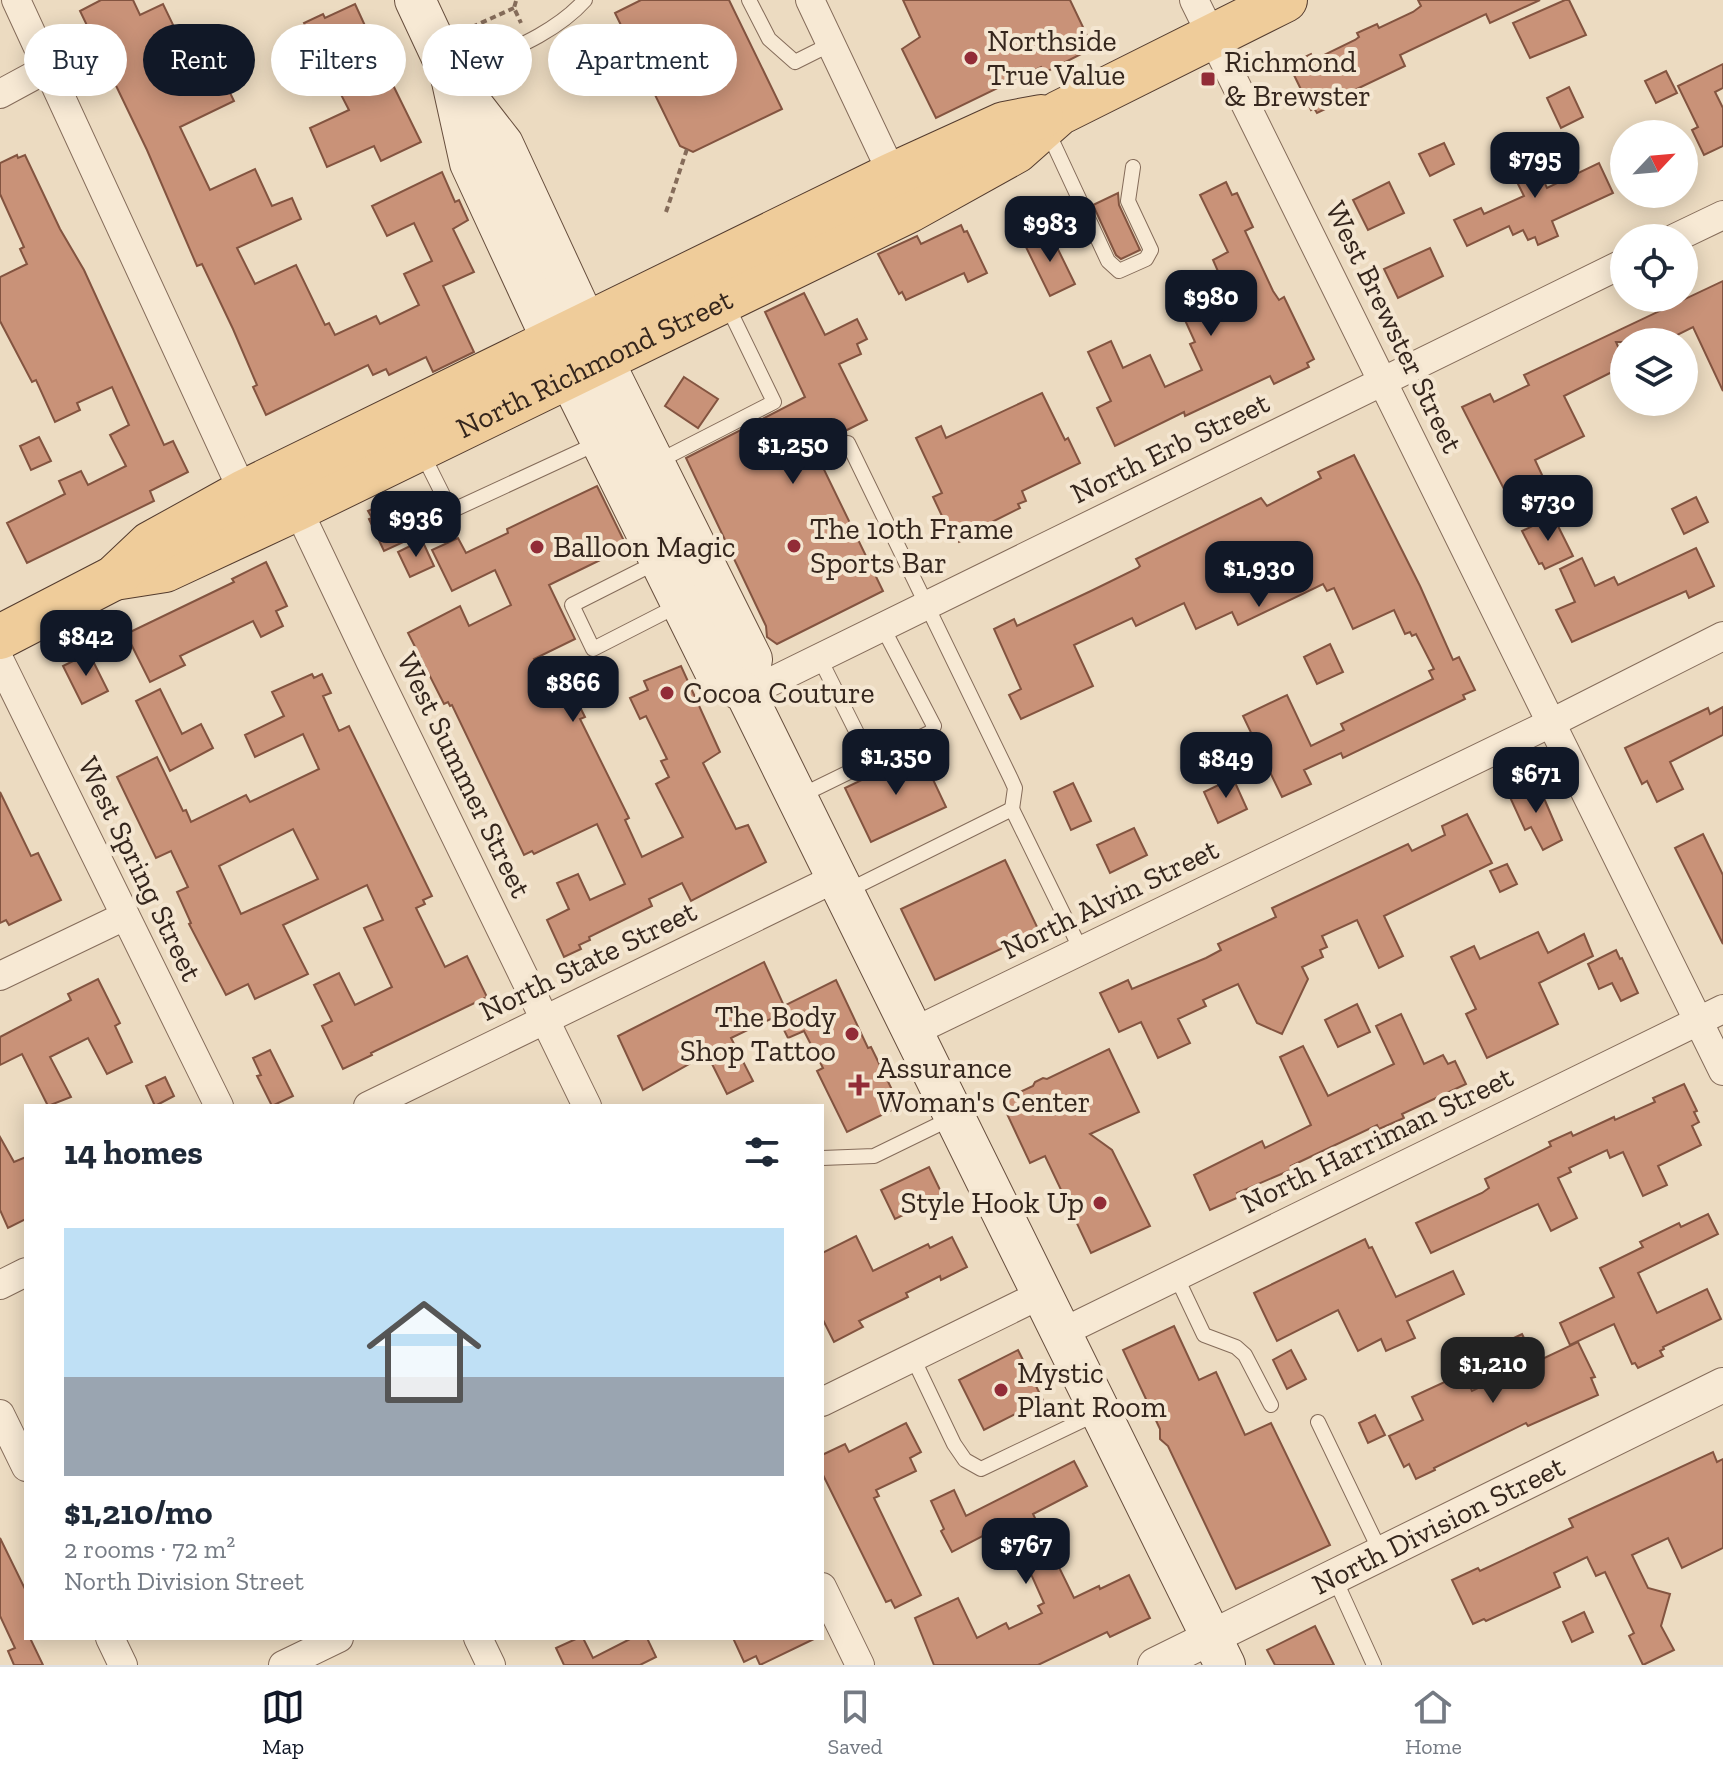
<!DOCTYPE html>
<meta charset="utf-8">
<style>
body{margin:0;font-family:"Zilla Slab",serif;background:#f2f2f3;color:#1f2937;height:100vh;display:flex;flex-direction:column;font-size:30px;white-space:nowrap}
*{box-sizing:border-box;margin:0}
p{font-size:26px;color:#747a83}
.icon{flex:none;width:44px;height:44px;fill:none;stroke:currentColor;stroke-width:2;stroke-linecap:round;stroke-linejoin:round}
.map{position:relative;flex:1;overflow:hidden}
.side{position:absolute;left:24px;top:1104px;width:800px;height:536px;display:flex;flex-direction:column;background:#fff;border-radius:0px;box-shadow:0 4px 20px #0003}
.side>*{flex:none}
.guide{position:absolute;left:24px;top:24px;width:800px;height:72px;display:flex;gap:16px}
.needle{width:52px;rotate:64deg}
.fabs{position:absolute;left:1610px;top:120px;display:grid;gap:16px}
.fabs a{display:grid;place-items:center;width:88px;height:88px;border-radius:50%;background:#fff;box-shadow:0 4px 20px #0003;font-size:40px}
.price{position:absolute;translate:-50% -68px;padding:0 18px;border-radius:16px;background:#111827;color:#fff;font-size:26px;line-height:52px;filter:drop-shadow(0 2px 4px #0008)}
.price::after{content:'';position:absolute;left:50%;top:48px;width:24px;height:18px;margin-left:-12px;background:inherit;clip-path:polygon(0 0,100% 0,50% 100%)}
.price.selected{background:#222;color:#fff}
ul{padding:0;list-style:none}
li{display:grid;align-content:center;gap:16px;height:424px;padding:0 40px}
li+li{border-top:2px solid #e0e1e3}
li span{display:grid;place-items:center;height:248px;border-radius:0px;color:#555}
li>.icon{margin-inline-start:auto}
span .icon{width:144px;height:144px;fill:#fffc;stroke-width:1}
li b{font-size:34px}
h2{display:flex;justify-content:space-between;align-items:center;height:96px;padding:0 40px;font-size:34px}
.pill{padding:0 28px;border-radius:36px;background:#fff;box-shadow:0 4px 20px #0003;font-size:28px;line-height:72px}
.pill.selected{background:#111827;color:#fff}
.menu{display:flex;justify-content:space-around;align-items:center;height:112px;border-top:2px solid #e0e1e3;background:#fff;font-size:22px;color:#747a83}
.menu a{display:grid;justify-items:center;gap:4px}
.menu .selected{color:#111827}
.map>svg:first-child{display:block}
</style>
<div class="map">
<svg width="1723" height="1665" viewBox="0 0 1723 1665">
<rect width="100%" height="100%" fill="#ecdbc1"/>
<!-- building -->
<g fill="#c99278" stroke="#835440" stroke-width="2" fill-rule="evenodd">
<path d="M101 0H133L140 15 163 4 202 85 222 76 234 101 180 127 210 190 255 169 272 206 292 198 301 219 237 248 255 284 296 265 325 325 329 323 335 335 376 316 380 324 419 305 404 274 432 261 414 223 387 236 372 206 442 172 455 202 459 200 468 220 453 229 474 272 443 286 474 352 433 372 426 357 389 375 386 369 373 375 368 365 266 415 253 387 257 385 233 329 202 264 197 266 147 150 80 11Z"/>
<path d="M641 0H729L782 109 693 152 680 146 615 13Z"/>
<path d="M903 0H1070L1093 48 1044 73 1041 67 936 118 902 49 920 37Z"/>
<path d="M1418 0H1540L1490 23 1486 14 1400 55 1405 66 1342 96 1344 100 1317 113 1314 108 1311 110 1292 71 1297 69 1294 62 1311 54 1314 60 1355 40 1359 37 1357 33 1377 24 1379 28 1413 12 1421 6Z"/>
<path d="M1565 0H1569L1586 35 1530 58 1513 23Z"/>
<path d="M355 4 378 54 381 52 394 79 391 81 421 142 381 161 374 146 327 167 310 128 349 110 304 23 323 14 325 18Z"/>
<path d="M1723 64V88L1715 92 1723 108V146L1704 155 1692 130 1698 127 1678 86Z"/>
<path d="M1666 71 1677 93 1656 103 1645 81Z"/>
<path d="M1569 87 1583 117 1561 128 1547 98Z"/>
<path d="M1522 135 1547 188 1599 163 1613 193 1552 221 1558 236 1538 245 1535 237 1528 240 1523 230 1513 235 1509 226 1467 246 1454 220 1481 208 1484 214 1524 196 1499 146Z"/>
<path d="M1444 143 1454 164 1430 176 1419 154Z"/>
<path d="M17 155 18 158 25 155 60 229 84 270 164 445 173 441 188 472 150 491 154 501 27 563 7 523 65 494 59 481 81 471 88 485 126 466 110 435 129 425 112 387 77 403 80 410 55 422 36 380 32 382 0 321V277L27 264 20 249 24 247 0 194V163Z"/>
<path d="M1226 182 1232 195 1237 193 1253 227 1245 231 1273 291 1279 300 1284 297 1314 359 1307 363 1309 367 1274 384 1270 376 1185 416 1184 412 1115 446 1097 408 1111 401 1088 352 1111 341 1123 368 1150 355 1165 387 1202 370 1190 344 1195 342 1179 307 1224 285 1213 260 1228 252 1200 195Z"/>
<path d="M1389 182 1404 213 1368 230 1353 200Z"/>
<path d="M1118 193 1119 205 1140 250 1121 259 1116 255 1093 205Z"/>
<path d="M961 225 964 232 967 231 987 273 968 282 964 273 906 300 902 292 899 294 878 254 917 236 921 244Z"/>
<path d="M1049 231 1075 284 1050 296 1024 243Z"/>
<path d="M1430 248 1443 276 1398 298 1384 269Z"/>
<path d="M1723 281V391L1693 327 1663 342H1616L1623 358 1612 363 1616 370 1564 396 1584 436 1535 460 1543 477 1507 495 1462 407 1490 394 1494 402 1529 385 1524 375Z"/>
<path d="M804 293 825 335 857 319 867 339 857 344 861 354 839 364 867 420 813 447 883 591 777 644 767 637 766 626 686 458 805 397 765 312Z"/>
<path d="M684 377 718 399 698 428 665 406Z"/>
<path d="M1042 393 1065 440 1068 438 1080 463 1022 491 1026 501 1018 504 1020 508 982 527 984 530 959 542 955 533 951 535 933 497 942 493 916 438 941 426 946 438Z"/>
<path d="M39 437 51 461 31 470 20 446Z"/>
<path d="M1354 455 1420 586 1453 660 1459 657 1475 690 1463 695 1465 699 1343 758 1341 753 1304 770 1311 784 1282 797 1243 716 1287 695 1311 746 1344 730 1341 724 1433 679 1429 671 1434 669 1416 634 1412 636 1410 632 1405 634 1394 610 1353 629 1334 588 1327 591 1323 584 1238 625 1232 612 1196 629 1184 603 1136 626 1132 618 1074 645 1093 686 1021 719 1009 695 1021 689 994 629 1014 619 1017 626 1093 590 1138 568 1140 566 1136 559 1261 498 1267 506 1321 478 1318 472Z"/>
<path d="M597 486 627 547 549 585 575 639 534 659 555 704 574 695 585 717 580 719 629 818 625 820 642 857 683 837 656 784 669 777 661 761 667 759 646 716 640 719 630 698 648 690 644 681 681 666 720 752 703 763 736 829 748 825 766 862 691 901 682 883 649 899 652 906 589 937 590 940 579 945 581 949 564 957 547 920 569 909 557 883 578 874 590 900 625 884 597 824 534 854 532 851 524 855 452 705 450 706 448 702 444 704 408 633 460 606 469 626 511 605 495 570 452 591 432 550 458 538 466 553 508 533 507 529Z"/>
<path d="M1696 497 1708 522 1684 534 1672 509Z"/>
<path d="M391 500 395 507 397 506 412 538 384 551 369 519 372 518 368 511Z"/>
<path d="M1553 516 1573 556 1545 569 1542 563 1539 564 1522 531Z"/>
<path d="M422 540 434 566 410 577 398 552Z"/>
<path d="M1696 548 1714 586 1689 598 1686 591 1572 642 1556 610 1575 602 1560 569 1582 558 1595 586 1614 577 1618 585Z"/>
<path d="M266 562 287 606 276 611 283 626 261 637 253 621 180 656 185 665 150 682 126 634 234 582 232 579Z"/>
<path d="M1330 644 1343 672 1317 684 1304 657Z"/>
<path d="M89 653 108 691 82 704 63 666Z"/>
<path d="M312 674 314 678 322 674 331 693 323 696 339 731 349 726 432 896 423 900 425 904 416 908 445 967 467 956 487 997 371 1053 372 1055 343 1069 322 1026 332 1021 314 985 339 973 355 1005 392 987 364 928 383 920 367 885 283 925 308 974 255 999 248 984 226 995 189 924 191 923 177 892 188 887 171 851 156 858 117 777 157 757 183 811 186 810 191 822 246 795 250 802 319 769 303 734 255 757 245 735 284 716 272 692ZM293 829 318 879 241 914 219 866Z"/>
<path d="M160 689 182 734 201 724 213 748 170 771 136 701Z"/>
<path d="M1723 707V735L1670 762 1683 789 1657 802 1647 781 1642 784 1625 748 1708 708 1710 714Z"/>
<path d="M920 752 946 807 871 842 845 788Z"/>
<path d="M1233 778 1247 809 1218 823 1204 792Z"/>
<path d="M1537 782 1562 840 1543 850 1531 827 1525 830 1509 795Z"/>
<path d="M1073 783 1091 821 1071 830 1054 792Z"/>
<path d="M0 792 31 856 38 853 61 900 9 925 6 920 0 923Z"/>
<path d="M1467 814 1492 863 1384 916 1403 956 1379 968 1357 920 1322 936 1327 947 1320 950 1323 957 1302 967 1308 979 1282 1034 1257 1023 1238 984 1203 1000 1206 1006 1178 1019 1190 1043 1158 1058 1141 1022 1119 1032 1100 993 1128 980 1132 989 1206 958 1221 950 1218 944 1276 917 1272 908 1408 844 1412 851 1445 835 1442 826Z"/>
<path d="M1134 828 1147 855 1110 873 1097 845Z"/>
<path d="M1703 834 1723 875V944L1675 848Z"/>
<path d="M1005 860 1039 931 935 980 901 909Z"/>
<path d="M1507 864 1517 884 1500 892 1490 871Z"/>
<path d="M1538 932 1548 953 1584 934 1593 956 1539 983 1558 1024 1487 1058 1466 1014 1476 1009 1451 957 1474 946 1480 959Z"/>
<path d="M1616 950 1620 959 1622 958 1638 993 1621 1001 1612 983 1599 989 1588 964Z"/>
<path d="M764 962 784 1006 836 980 868 1048 871 1047 900 1106 847 1132 817 1071 823 1068 804 1031 788 1038 777 1016 731 1038 753 1081 727 1094 707 1054 643 1090 618 1036Z"/>
<path d="M98 979 120 1023 115 1026 132 1062 107 1074 88 1038 50 1057 71 1097 48 1106 22 1054 0 1065V1037L71 1000 68 994Z"/>
<path d="M1357 1004 1370 1032 1338 1047 1325 1020Z"/>
<path d="M1401 1014 1424 1064 1443 1055 1448 1064 1455 1061 1466 1084 1402 1114 1404 1118 1379 1129 1377 1125 1291 1166 1293 1169 1237 1193 1239 1197 1210 1210 1194 1175 1262 1141 1265 1148 1311 1125 1280 1057 1303 1046 1328 1096 1394 1064 1376 1026Z"/>
<path d="M1109 1049 1139 1112 1090 1134 1112 1150 1150 1226 1091 1253 1045 1156 1030 1163 1001 1101 1033 1086 1035 1082 1043 1078 1047 1079Z"/>
<path d="M270 1050 293 1096 272 1106 257 1076 261 1075 253 1058Z"/>
<path d="M165 1077 174 1096 155 1106 146 1086Z"/>
<path d="M1684 1084 1697 1111 1694 1112 1699 1122 1692 1126 1701 1145 1658 1166 1667 1185 1643 1196 1623 1152 1610 1158 1607 1150 1569 1168 1571 1172 1558 1178 1577 1218 1551 1231 1538 1204 1431 1253 1416 1223 1482 1193 1489 1188 1485 1179 1551 1146 1549 1142 1571 1132 1573 1136 1614 1117 1615 1120 1655 1102 1653 1098Z"/>
<path d="M0 1137 14 1162 26 1157V1219L8 1228 0 1210Z"/>
<path d="M929 1167 943 1196 895 1219 881 1190Z"/>
<path d="M1708 1214 1718 1234 1638 1273 1657 1313 1707 1289 1721 1319 1663 1347 1664 1349 1660 1351 1663 1356 1638 1368 1635 1363 1632 1364 1614 1324 1570 1345 1560 1323 1614 1297 1600 1268 1643 1247 1640 1242 1679 1223 1681 1227Z"/>
<path d="M856 1236 873 1271 928 1244 930 1248 952 1237 967 1267 941 1280 940 1276 906 1293 908 1297 859 1321 863 1327 834 1342 822 1318V1253Z"/>
<path d="M1365 1239 1369 1248 1372 1247 1396 1297 1453 1271 1464 1294 1407 1321 1415 1338 1386 1351 1381 1339 1358 1351 1338 1310 1277 1341 1254 1293Z"/>
<path d="M1174 1326 1199 1380 1216 1372 1245 1435 1271 1423 1330 1545 1236 1589 1168 1446 1160 1439V1429L1123 1350Z"/>
<path d="M1522 1334 1536 1362 1578 1342 1595 1377 1591 1378 1598 1395 1528 1426 1526 1423 1434 1468 1435 1470 1416 1479 1409 1464 1404 1467 1389 1436 1423 1420 1412 1397 1464 1373 1472 1391 1514 1371 1501 1344Z"/>
<path d="M1018 1350 1043 1400 984 1430 959 1380Z"/>
<path d="M1291 1350 1306 1379 1287 1389 1273 1360Z"/>
<path d="M1375 1415 1385 1435 1368 1443 1359 1423Z"/>
<path d="M906 1423 921 1452 910 1458 916 1471 876 1490 879 1496 874 1498 921 1595 895 1608 891 1600 886 1602 822 1473V1455L845 1444 849 1452Z"/>
<path d="M1713 1452 1717 1462 1723 1459V1548L1682 1568 1668 1538 1632 1555 1648 1588 1670 1594 1661 1626 1674 1650 1643 1665 1629 1636 1634 1633 1605 1572 1596 1576 1587 1557 1554 1573 1560 1587 1486 1621 1484 1619 1473 1624 1452 1580 1478 1568 1480 1571 1573 1527 1569 1519Z"/>
<path d="M1074 1461 1087 1486 1033 1514 1074 1598 1099 1586 1100 1589 1129 1575 1150 1618 1110 1637 1107 1632 1038 1665H934L915 1618 958 1598 977 1638 1006 1623 1009 1629 1042 1613 1038 1606 1044 1603 1009 1525 997 1531 996 1529 952 1552 941 1531 944 1529 931 1501 954 1490 966 1516Z"/>
<path d="M0 1538 26 1591V1638H30L43 1665H14L8 1651 15 1648 0 1616Z"/>
<path d="M1584 1612 1593 1632 1572 1642 1563 1622Z"/>
<path d="M1315 1626 1334 1665H1275L1267 1650Z"/>
<path d="M578 1638H583L593 1658 632 1638H647L656 1657 640 1665H564L556 1648Z"/>
<path d="M733 1638H816L760 1665 756 1656 744 1662Z"/>
</g>
<g fill="none" stroke-linecap="round" stroke-linejoin="round">
<defs>
<g id="service">
<path d="M749 0 769 39 795 62 831 44"/>
<path d="M455 75C499 54 552 37 585 0"/>
<path d="M1048 132 1108 261 1119 271 1146 259 1151 250 1128 201 1133 167"/>
<path d="M848 443 1011 779 1015 788 1012 809"/>
<path d="M422 453 451 511 598 443"/>
<path d="M655 463 774 402 726 303"/>
<path d="M659 561 572 605 593 649 679 605"/>
<path d="M819 657 871 761"/>
<path d="M798 797 931 732 934 726 882 626"/>
<path d="M847 891 1012 809 1081 950"/>
<path d="M822 1158 874 1156 954 1117"/>
<path d="M1176 1276 1204 1335 1236 1347 1245 1355 1271 1405"/>
<path d="M913 1358 954 1444 965 1460 981 1469 1098 1413"/>
<path d="M1318 1422 1381 1553"/>
<path d="M1334 1577 1374 1665"/>
</g>
<g id="minor">
<path d="M16 0 250 507"/>
<path d="M810 0 899 188"/>
<path d="M1194 0 1723 1071"/>
<path d="M0 94 48 68"/>
<path d="M1675 238 1723 215"/>
<path d="M291 495 371 663 587 1106"/>
<path d="M0 661 219 1106"/>
<path d="M746 694 1624 263"/>
<path d="M0 976 125 916"/>
<path d="M913 1032 1551 723 1723 636"/>
<path d="M368 1106 838 877"/>
<path d="M0 1285 26 1272"/>
<path d="M1061 1333 1723 1009"/>
<path d="M822 1402 1042 1294"/>
<path d="M0 1414 26 1467"/>
<path d="M822 1587 860 1665"/>
<path d="M110 1638 123 1665"/>
<path d="M478 1638 491 1665"/>
<path d="M283 1665 339 1638"/>
</g>
<g id="tertiary">
<path id="s1" d="M1155 1665 1723 1385"/>
</g>
<g id="secondary">
<path d="M415 0 451 77 503 144 603 360 752 659 746 694"/>
<path d="M451 77 470 163 569 377 716 674 746 694 1225 1665"/>
</g>
<g id="primary">
<path id="s2" d="M114 578 165 570 298 508 910 210 1016 151 1059 113 1285 0"/>
<path d="M0 637 114 578 150 544 244 492 892 175 1004 124 1041 117"/>
</g>
</defs>
<!-- service casing -->
<use href="#service" stroke="#856c5a" stroke-width="16"/>
<!-- minor casing -->
<use href="#minor" stroke="#856c5a" stroke-width="30"/>
<!-- tertiary casing -->
<use href="#tertiary" stroke="#856c5a" stroke-width="36"/>
<!-- secondary casing -->
<use href="#secondary" stroke="#674e3d" stroke-width="42"/>
<!-- primary casing -->
<use href="#primary" stroke="#533b2e" stroke-width="46"/>
<!-- path -->
<g stroke="#856c5a" stroke-width="4" stroke-dasharray="6 4" stroke-linecap="butt">
<path d="M516 1 514 8 521 23"/>
<path d="M472 27 514 8"/>
<path d="M666 212 687 149"/>
</g>
<!-- service -->
<use href="#service" stroke="#f7e9d4" stroke-width="14"/>
<!-- minor -->
<use href="#minor" stroke="#f7e9d4" stroke-width="28"/>
<!-- tertiary -->
<use href="#tertiary" stroke="#f7e9d4" stroke-width="34"/>
<!-- secondary -->
<use href="#secondary" stroke="#f7e9d4" stroke-width="40"/>
<!-- primary -->
<use href="#primary" stroke="#efcc9a" stroke-width="44"/>
</g>
<!-- markers -->
<g fill="#922c37" stroke="#f4e6d1" stroke-width="3">
<circle cx="971" cy="58" r="8"/>
<rect x="1200" y="71" width="16" height="16" rx="4"/>
<circle cx="794" cy="546" r="8"/>
<circle cx="537" cy="547" r="8"/>
<circle cx="667" cy="693" r="8"/>
<circle cx="852" cy="1034" r="8"/>
<path d="M855 1073h8v8h8v8h-8v8h-8v-8h-8v-8h8z"/>
<circle cx="1100" cy="1203" r="8"/>
<circle cx="1001" cy="1390" r="8"/>
</g>
<g text-anchor="middle" stroke-width="8" stroke-linejoin="round" paint-order="stroke">
<!-- poi labels -->
<g font-size="30" fill="#35261d" stroke="#f4e6d1" text-anchor="start">
<text x="987" y="51">Northside<tspan x="987" dy="34">True Value</tspan></text>
<text x="1224" y="72">Richmond<tspan x="1224" dy="34">&amp; Brewster</tspan></text>
<text x="810" y="539">The 10th Frame<tspan x="810" dy="34">Sports Bar</tspan></text>
<text x="553" y="557">Balloon Magic</text>
<text x="683" y="703">Cocoa Couture</text>
<text x="836" y="1027" text-anchor="end">The Body<tspan x="836" dy="34">Shop Tattoo</tspan></text>
<text x="877" y="1078">Assurance<tspan x="877" dy="34">Woman's Center</tspan></text>
<text x="1084" y="1213" text-anchor="end">Style Hook Up</text>
<text x="1017" y="1383">Mystic<tspan x="1017" dy="34">Plant Room</tspan></text>
</g>
<!-- street labels -->
<g font-size="30" fill="#35261d" stroke="#f4e6d1">
<text transform="translate(1394 327) rotate(64)" y="10">West Brewster Street</text>
<text dy="10" stroke="none"><textPath href="#s2" startOffset="528">North Richmond Street</textPath></text>
<text transform="translate(1170 448) rotate(-26)" y="10">North Erb Street</text>
<text transform="translate(464 775) rotate(64)" y="10">West Summer Street</text>
<text transform="translate(140 869) rotate(64)" y="10">West Spring Street</text>
<text transform="translate(1110 899) rotate(-26)" y="10">North Alvin Street</text>
<text transform="translate(588 961) rotate(-26)" y="10">North State Street</text>
<text transform="translate(1377 1140) rotate(-26)" y="10">North Harriman Street</text>
<text dy="10" stroke="none"><textPath href="#s1" startOffset="316">North Division Street</textPath></text>
</g>
</g>
</svg>
<div class="fabs">
<a><svg class="needle" viewBox="-14 -14 28 28"><path d="M0-13l5 13h-10z" fill="#e53935"/><path d="M0 13l5-13h-10z" fill="#747a83"/></svg></a>
<a><svg class="icon" aria-label="locate" viewBox="0 0 24 24"><circle cx="12" cy="12" r="6"/><path d="M12 2v4M12 18v4M2 12h4M18 12h4"/></svg></a>
<a><svg class="icon" aria-label="layers" viewBox="0 0 24 24"><path d="M12 4l9 5-9 5-9-5zM3 14l9 5 9-5"/></svg></a>
</div>
<b class="price" style="left:1535px;top:200px">$795</b>
<b class="price" style="left:1050px;top:264px">$983</b>
<b class="price" style="left:1211px;top:338px">$980</b>
<b class="price" style="left:793px;top:486px">$1,250</b>
<b class="price" style="left:1548px;top:543px">$730</b>
<b class="price" style="left:416px;top:559px">$936</b>
<b class="price" style="left:1259px;top:609px">$1,930</b>
<b class="price" style="left:86px;top:678px">$842</b>
<b class="price" style="left:573px;top:724px">$866</b>
<b class="price" style="left:896px;top:797px">$1,350</b>
<b class="price" style="left:1226px;top:800px">$849</b>
<b class="price" style="left:1536px;top:815px">$671</b>
<b class="price selected" style="left:1493px;top:1405px">$1,210</b>
<b class="price" style="left:1026px;top:1586px">$767</b>
<div class="guide">
<a class="pill">Buy</a>
<a class="pill selected">Rent</a>
<a class="pill">Filters</a>
<a class="pill">New</a>
<a class="pill">Apartment</a>
</div>
<section class="side">
<h2>14 homes<svg class="icon" aria-label="filters" viewBox="0 0 24 24"><path d="M4 7h16M4 17h16"/><circle cx="9" cy="7" r="2"/><circle cx="15" cy="17" r="2"/></svg></h2>
<ul>
<li><span style="background:linear-gradient(#bfe0f5 60%,#9aa5b1 0)"><svg class="icon" aria-label="home" viewBox="0 0 24 24"><path d="M3 11l9-7 9 7M6 9v11h12V9"/></svg></span><div><b>$1,210/mo</b><p>2 rooms · 72 m²</p><p>North Division Street</p></div></li>
</ul>
</section>
</div>
<nav class="menu">
<a class="selected"><svg class="icon" aria-label="map" viewBox="0 0 24 24"><path d="M3 6l6-2 6 2 6-2v14l-6 2-6-2-6 2zM9 4v14M15 6v14"/></svg>Map</a>
<a><svg class="icon" aria-label="saved" viewBox="0 0 24 24"><path d="M7 4h10v16l-5-4-5 4z"/></svg>Saved</a>
<a><svg class="icon" aria-label="home" viewBox="0 0 24 24"><path d="M3 11l9-7 9 7M6 9v11h12V9"/></svg>Home</a>
</nav>
